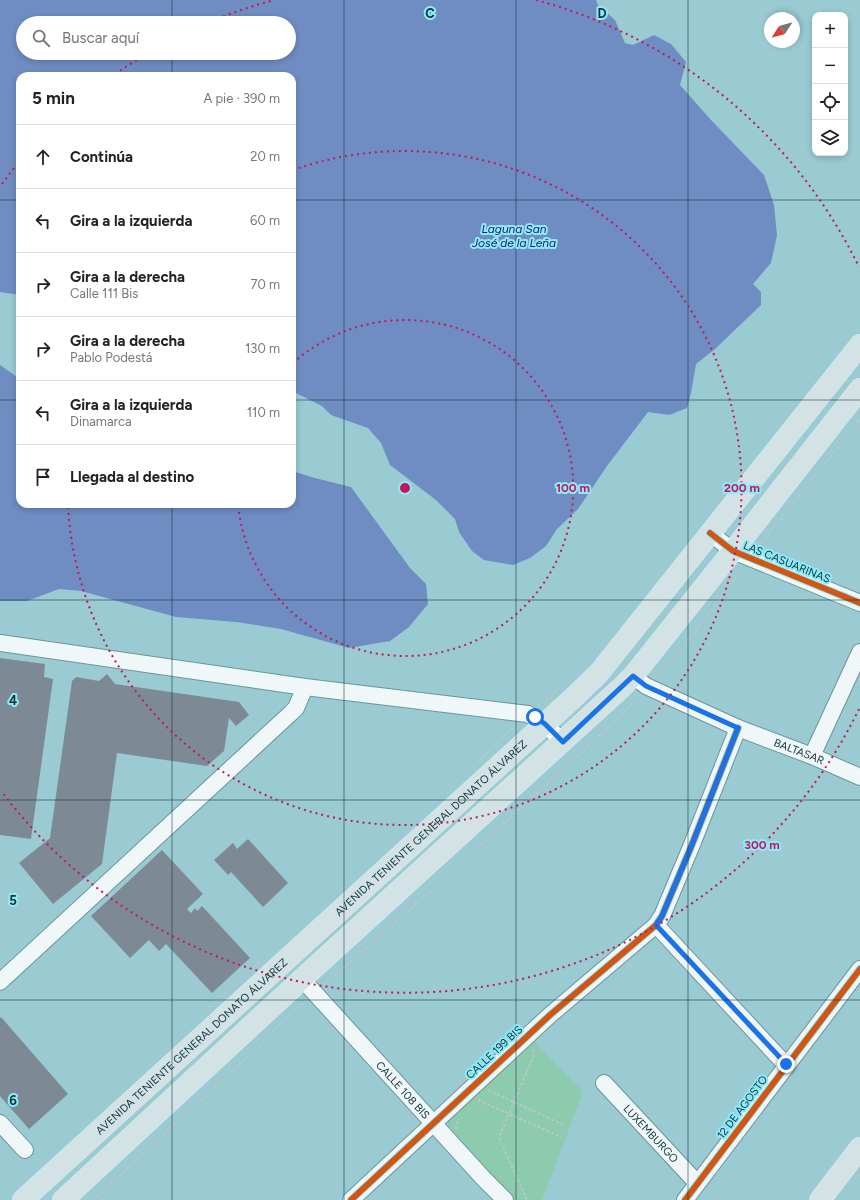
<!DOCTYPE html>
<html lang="es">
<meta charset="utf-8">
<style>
body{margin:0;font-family:Figtree,sans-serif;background:#f6f6f6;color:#222}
.controls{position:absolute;right:12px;top:12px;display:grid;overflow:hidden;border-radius:8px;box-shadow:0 2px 6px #0003}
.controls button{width:36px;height:36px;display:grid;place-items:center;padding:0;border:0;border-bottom:1px solid #e0e0e0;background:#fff;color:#222;font:20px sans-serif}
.compass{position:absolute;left:764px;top:12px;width:36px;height:36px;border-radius:50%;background:#fff;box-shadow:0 2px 6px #0003;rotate:234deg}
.stop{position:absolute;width:12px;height:12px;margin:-9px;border:3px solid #1a73e8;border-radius:50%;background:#fff}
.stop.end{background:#1a73e8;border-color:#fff;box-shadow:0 1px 4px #0008}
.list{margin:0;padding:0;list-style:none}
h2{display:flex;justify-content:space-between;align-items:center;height:52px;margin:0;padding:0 16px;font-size:17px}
h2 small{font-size:13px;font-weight:400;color:#767676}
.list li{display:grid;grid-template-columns:26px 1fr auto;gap:12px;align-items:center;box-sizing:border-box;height:64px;padding:0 16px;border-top:1px solid #e0e0e0}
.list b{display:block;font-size:15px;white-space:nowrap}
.list p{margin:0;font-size:13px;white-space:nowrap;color:#767676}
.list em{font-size:13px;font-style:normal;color:#767676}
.icon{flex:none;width:22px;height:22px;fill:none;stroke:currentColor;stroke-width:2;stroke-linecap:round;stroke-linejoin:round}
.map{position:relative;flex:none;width:860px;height:1200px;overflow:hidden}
.search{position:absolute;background:#fff;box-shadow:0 2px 6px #0003;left:16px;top:16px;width:280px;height:44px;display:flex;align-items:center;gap:10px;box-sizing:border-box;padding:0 14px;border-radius:22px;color:#767676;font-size:15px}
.panel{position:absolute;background:#fff;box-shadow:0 2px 6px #0003;left:16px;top:72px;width:280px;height:436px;border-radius:12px}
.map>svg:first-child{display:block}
</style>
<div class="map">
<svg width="860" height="1200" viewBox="0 0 860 1200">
<rect width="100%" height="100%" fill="#9acad2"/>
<!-- green -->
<path fill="#8ccbad" d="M532,1039l51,53 -41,108h-29l-64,-69 -2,-13z"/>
<!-- water -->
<path fill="#6f8dc2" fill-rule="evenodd" d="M0,0h596l2,5 17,15 10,23 8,2 21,-10 17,9 15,18 -6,23 31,35 53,55 10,30 3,30 -6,28 -18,21 8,8v13l-46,44 -19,15 -5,29 -4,15 -18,7 -21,-3 -41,54 -29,43 -21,20 -11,17 -16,12 -17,7 -29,-5 -12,-9 -13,-19 -4,-13 -19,-19 -46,-35 -9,-22 -13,-15 -37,-13 -9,-9 -30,-15v-315h-272v219l-20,-3zM23,23h266v30h-266z
M0,365l20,14v125h272v-33l23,7 36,9 59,81 16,16 2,20 -19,23 -19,14 -41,7 -68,-19 -45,-7 -60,-5 -95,-26 -22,-2 -32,12h-27z"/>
<!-- building -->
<path fill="#7d8a96" d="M0,658l45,6 -1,13 9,2 -22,160 -31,-4z
M107,674l8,10 124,18 10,13 -13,11 -7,-8 -5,33 -17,15 -90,-13 -15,111 -49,40 -34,-41 31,-25 22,-157 4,-4 23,4z
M248,839l40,44 -25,24 -32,-35 -3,3 -14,-15 19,-17 4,6z
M162,850l41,44 -16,15 4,4 4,-5 2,3 5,-5 48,52 -38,35 -46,-49 -7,7 -10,-11 -19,18 -39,-42z
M1,1017l67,77 -39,35 -29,-33v-78z"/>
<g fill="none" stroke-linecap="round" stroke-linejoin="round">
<!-- minor casing -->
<g stroke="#6c959b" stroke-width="18">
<g id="minor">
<path d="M710,533l23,18 127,52"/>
<path d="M0,643l305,44 223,27 17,10 18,18"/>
<path id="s1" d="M633,676l13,10 92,42 74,28 48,21"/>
<path d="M812,756l48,-104"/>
<path d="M656,925l130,140"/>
<path id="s2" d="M302,979l182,200 21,21"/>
<path d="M0,982l291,-269 5,-5 9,-21"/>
<path id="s3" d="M604,1083l93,100"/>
<path d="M0,1123l25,27"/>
<path d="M351,1200l199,-185 106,-90 6,-9 29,-69 47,-119"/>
<path d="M685,1200l175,-231"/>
</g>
</g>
<!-- major casing -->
<g stroke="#d2e7eb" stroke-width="22">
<g id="major">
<path id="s4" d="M23,1200l549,-501 27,-26 261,-328"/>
<path d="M63,1200l239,-221 319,-291 12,-12 114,-143 113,-144"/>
<path d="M820,1200l40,-52"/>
</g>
</g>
<!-- path -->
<path stroke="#b8c7ca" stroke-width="2" stroke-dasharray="3 2" stroke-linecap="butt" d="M758,547l102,-127
M657,676l27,-30 58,-77
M538,705l5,-3 15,-13
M468,771l48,-46
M324,985l90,-79 212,-195 12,-14
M205,1011l58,-53
M488,1090l78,36
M478,1100l83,37
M456,1129l2,-10
M93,1200l172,-159 16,-18 24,-22
M527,1200l-27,-60v-5l34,-80 -1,-6"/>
<!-- minor -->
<use href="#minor" stroke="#f0f7f8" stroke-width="16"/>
<!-- major -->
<use href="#major" stroke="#d3e2e5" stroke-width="20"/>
<!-- cycleway casing -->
<g stroke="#8fe9f8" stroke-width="8">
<path id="cycleway" d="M710,533l23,18 127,52
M351,1200l199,-185 106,-90 6,-9 29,-69 47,-119
M685,1200l175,-231"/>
</g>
<!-- cycleway -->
<use href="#cycleway" stroke="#d25511" stroke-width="6"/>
</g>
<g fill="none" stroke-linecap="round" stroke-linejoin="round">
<!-- route -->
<path stroke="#1a73e8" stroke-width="5" d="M535,717l10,7 18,18 70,-66 13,10 92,42 -47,119 -29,69 -6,9 130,139"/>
</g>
<!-- grid -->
<path fill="none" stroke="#0e353b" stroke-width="1" stroke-opacity="0.55" d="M172,0v23M344,0v1200M516,0v1200M688,0v1200M172,53v23M0,200h20M292,200h568M0,400h20M292,400h568M172,504v696M0,600h860M0,800h860M0,1000h860"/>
<!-- distance rings -->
<g fill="none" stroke="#c2185b" stroke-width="2" stroke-dasharray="2 4">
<path d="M293 363A168 168 0 1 1 238 504"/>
<path d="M293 170A337 337 0 1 1 68 506"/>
<path d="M859 709A505 505 0 0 1 2 792M2 184A505 505 0 0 1 18 163M115 74A505 505 0 0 1 145 55M212 21A505 505 0 0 1 274 0M536 0A505 505 0 0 1 859 267"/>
</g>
<g text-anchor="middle" stroke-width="4" stroke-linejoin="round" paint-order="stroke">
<!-- street labels -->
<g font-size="11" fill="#0e353b" stroke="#8fe9f8">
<text transform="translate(787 562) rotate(22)" y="4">LAS CASUARINAS</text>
<text dy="4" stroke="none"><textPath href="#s1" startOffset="183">BALTASAR</textPath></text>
<text dy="4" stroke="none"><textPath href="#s4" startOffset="552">AVENIDA TENIENTE GENERAL DONATO ÁLVAREZ</textPath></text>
<text dy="4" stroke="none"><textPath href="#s4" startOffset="228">AVENIDA TENIENTE GENERAL DONATO ÁLVAREZ</textPath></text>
<text transform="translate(494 1052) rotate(-43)" y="4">CALLE 199 BIS</text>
<text dy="4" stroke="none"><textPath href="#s2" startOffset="150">CALLE 108 BIS</textPath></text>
<text transform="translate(742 1107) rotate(-53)" y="4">12 DE AGOSTO</text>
<text dy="4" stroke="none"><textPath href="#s3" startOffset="69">LUXEMBURGO</textPath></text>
</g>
<!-- water labels -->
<g font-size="12" font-style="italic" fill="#142076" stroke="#8fe9f8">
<text x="514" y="233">Laguna San<tspan x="514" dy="14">José de la Leña</tspan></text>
</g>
</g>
<g font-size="13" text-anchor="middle" font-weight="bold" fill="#0e353b" stroke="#8fe9f8" stroke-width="4" stroke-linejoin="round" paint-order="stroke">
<text x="430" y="18">C</text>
<text x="602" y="18">D</text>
<text x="13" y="705">4</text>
<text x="13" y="905">5</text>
<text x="13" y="1105">6</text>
</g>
<circle cx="405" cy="488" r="6" fill="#c2185b" stroke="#8fe9f8" stroke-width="2"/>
<g font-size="12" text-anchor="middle" font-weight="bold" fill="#c2185b" stroke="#8fe9f8" stroke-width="4" stroke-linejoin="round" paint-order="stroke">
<text x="573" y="492">100 m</text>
<text x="742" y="492">200 m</text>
<text x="762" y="849">300 m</text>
</g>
</svg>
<div class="controls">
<button>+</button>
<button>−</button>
<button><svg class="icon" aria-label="locate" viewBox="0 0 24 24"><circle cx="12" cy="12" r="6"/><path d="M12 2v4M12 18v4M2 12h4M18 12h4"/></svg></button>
<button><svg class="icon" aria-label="layers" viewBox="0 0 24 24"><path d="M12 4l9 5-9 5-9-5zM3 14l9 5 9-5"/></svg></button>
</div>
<svg class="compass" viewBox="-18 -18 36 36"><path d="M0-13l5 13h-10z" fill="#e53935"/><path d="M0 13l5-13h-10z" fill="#767676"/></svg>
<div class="stop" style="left:535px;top:717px"></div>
<div class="stop end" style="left:786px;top:1064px"></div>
<div class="search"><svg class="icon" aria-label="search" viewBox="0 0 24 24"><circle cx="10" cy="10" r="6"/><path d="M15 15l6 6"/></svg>Buscar aquí</div>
<section class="panel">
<h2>5 min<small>A pie · 390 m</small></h2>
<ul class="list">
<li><svg class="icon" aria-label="ahead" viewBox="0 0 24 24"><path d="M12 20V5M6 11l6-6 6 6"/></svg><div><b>Continúa</b></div><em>20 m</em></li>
<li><svg class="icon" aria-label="left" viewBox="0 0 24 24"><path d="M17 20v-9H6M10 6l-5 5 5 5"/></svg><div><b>Gira a la izquierda</b></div><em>60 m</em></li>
<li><svg class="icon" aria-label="right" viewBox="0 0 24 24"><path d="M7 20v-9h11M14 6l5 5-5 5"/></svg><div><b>Gira a la derecha</b><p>Calle 111 Bis</p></div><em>70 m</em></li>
<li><svg class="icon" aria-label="right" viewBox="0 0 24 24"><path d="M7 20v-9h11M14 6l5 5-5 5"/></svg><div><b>Gira a la derecha</b><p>Pablo Podestá</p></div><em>130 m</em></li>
<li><svg class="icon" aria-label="left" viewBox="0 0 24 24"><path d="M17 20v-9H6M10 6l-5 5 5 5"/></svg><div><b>Gira a la izquierda</b><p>Dinamarca</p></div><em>110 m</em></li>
<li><svg class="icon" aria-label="arrive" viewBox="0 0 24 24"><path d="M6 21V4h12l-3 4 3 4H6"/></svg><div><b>Llegada al destino</b></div></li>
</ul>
</section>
</div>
